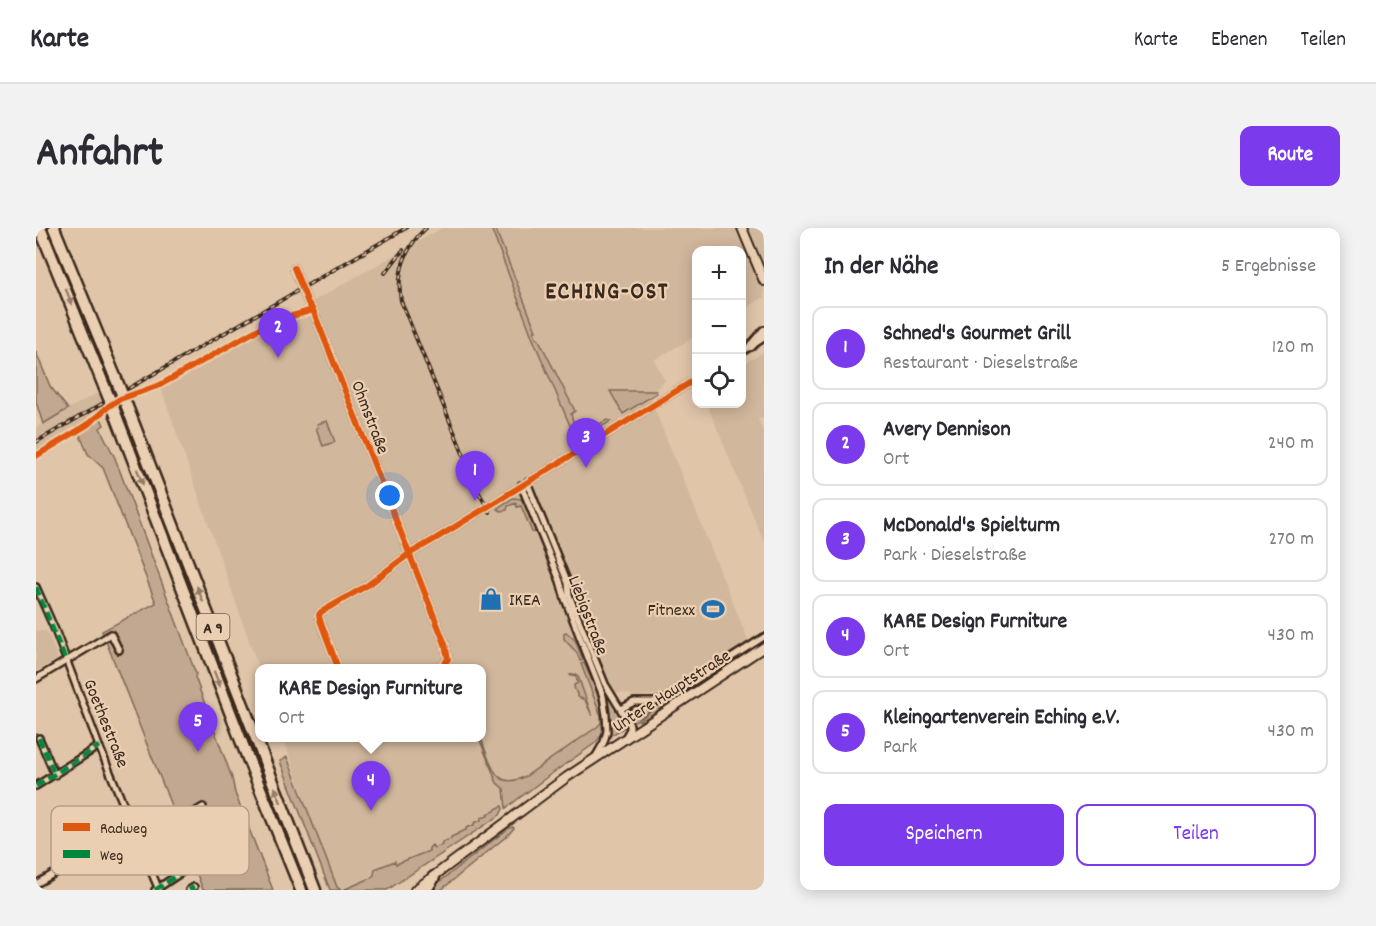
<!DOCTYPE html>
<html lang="de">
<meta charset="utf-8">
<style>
body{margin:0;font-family:Dekko,sans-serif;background:#f2f2f3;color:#2b2b33}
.controls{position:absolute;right:18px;top:18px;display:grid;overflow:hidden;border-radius:12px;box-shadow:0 3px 15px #0003}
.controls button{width:54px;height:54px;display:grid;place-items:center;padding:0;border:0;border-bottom:2px solid #e1e1e2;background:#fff;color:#2b2b33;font:30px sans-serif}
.you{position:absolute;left:354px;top:268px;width:21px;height:21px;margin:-15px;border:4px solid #fff;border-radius:50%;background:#1a73e8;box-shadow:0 0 0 9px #1a73e833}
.badge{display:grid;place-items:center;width:39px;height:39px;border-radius:50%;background:#7c3aed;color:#fff;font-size:20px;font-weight:700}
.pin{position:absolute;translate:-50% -50px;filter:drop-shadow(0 2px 3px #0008)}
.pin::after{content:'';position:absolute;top:32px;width:21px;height:18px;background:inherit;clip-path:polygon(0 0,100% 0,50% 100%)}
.popup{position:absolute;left:219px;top:436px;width:231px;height:78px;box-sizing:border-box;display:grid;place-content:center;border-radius:12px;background:#fff;filter:drop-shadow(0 2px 4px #0005);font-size:20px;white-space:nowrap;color:#7c7c81}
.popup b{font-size:22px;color:#2b2b33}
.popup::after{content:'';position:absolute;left:50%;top:100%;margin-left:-12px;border:12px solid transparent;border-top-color:#fff}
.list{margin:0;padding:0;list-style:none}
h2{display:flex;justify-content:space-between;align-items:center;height:78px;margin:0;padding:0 24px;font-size:26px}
h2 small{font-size:20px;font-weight:400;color:#7c7c81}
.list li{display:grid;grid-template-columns:39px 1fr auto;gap:18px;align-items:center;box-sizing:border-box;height:84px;margin:0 12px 12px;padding:0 12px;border:2px solid #e1e1e2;border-radius:12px}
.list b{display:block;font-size:22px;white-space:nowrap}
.list p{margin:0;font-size:20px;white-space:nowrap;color:#7c7c81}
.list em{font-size:20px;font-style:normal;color:#7c7c81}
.actions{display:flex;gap:12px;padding:18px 24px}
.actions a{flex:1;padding:14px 0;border:2px solid #7c3aed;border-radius:12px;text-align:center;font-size:21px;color:#7c3aed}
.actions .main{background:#7c3aed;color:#fff}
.icon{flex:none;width:33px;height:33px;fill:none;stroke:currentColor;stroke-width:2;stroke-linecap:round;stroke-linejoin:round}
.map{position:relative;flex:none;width:728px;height:662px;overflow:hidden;border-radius:12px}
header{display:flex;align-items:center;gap:36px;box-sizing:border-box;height:84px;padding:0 30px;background:#fff;border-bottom:2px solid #e1e1e2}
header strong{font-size:28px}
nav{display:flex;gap:33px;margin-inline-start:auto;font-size:21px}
.intro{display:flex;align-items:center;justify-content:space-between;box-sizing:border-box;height:144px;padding:0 36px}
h1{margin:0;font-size:42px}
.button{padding:15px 27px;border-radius:12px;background:#7c3aed;color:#fff;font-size:21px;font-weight:700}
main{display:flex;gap:36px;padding:0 36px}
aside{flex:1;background:#fff;border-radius:12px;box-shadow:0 3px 15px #0003}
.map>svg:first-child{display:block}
</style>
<header>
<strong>Karte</strong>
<nav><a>Karte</a><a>Ebenen</a><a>Teilen</a></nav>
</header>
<div class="intro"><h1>Anfahrt</h1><a class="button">Route</a></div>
<main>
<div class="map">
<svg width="728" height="662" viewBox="0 0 728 662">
<rect width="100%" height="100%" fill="#e0c5a9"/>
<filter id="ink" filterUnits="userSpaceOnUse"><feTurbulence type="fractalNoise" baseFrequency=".0167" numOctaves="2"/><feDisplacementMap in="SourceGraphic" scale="12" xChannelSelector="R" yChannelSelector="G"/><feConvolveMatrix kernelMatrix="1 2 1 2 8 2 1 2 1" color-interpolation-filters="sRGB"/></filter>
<g filter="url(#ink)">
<!-- built -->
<path fill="#d1b79c" d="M406,0h322v69l-22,14v-61h-46v86l-42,24 11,21 -17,15 9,19 91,225 -2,3 -51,33 -32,19 -29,1 -13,-4 -23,11 3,18 -2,11 -78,59 -24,22 -47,30 -109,47 -4,-3 -17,-43 -37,-106h199v-70h-222v4l-99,-284z
M728,124v65l-6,2 6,16v107l-57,-138h35v-39z
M75,158l7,17 -39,30 -43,24v-29l32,-19z
M0,403h11l11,28 -22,12z"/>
<!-- green -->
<path fill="#c2a890" stroke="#7e6957" stroke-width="1.5" d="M455,0h4l41,103h-2l2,7h2l37,73 -4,3 6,21 30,-15 4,1 -34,21 -44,-103z
M0,124l14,34 18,23 -25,15 -7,-22z
M574,163h46l1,2 -34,21z
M64,188l4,9 -4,3 15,30 81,216 -1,3 37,101 3,15 38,97h-70l-36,-95 -65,-164 54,-28 -53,-135 -15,-14 -9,-21z
M291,193l8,21 -12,4 -7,-18 2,-1 -1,-3z
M477,270l8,1 5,8 -3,-9 3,2 13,33 -7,-1 -11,-26 -4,1 -1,-4 -8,3 -1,4 -6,1 -4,-2 1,-1z
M530,404l9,8 8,20 -3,1 -3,-8 -13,-14v-6z
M728,412v3l-121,77 -5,1 23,-18 15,-7z
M548,435c10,23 23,46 18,72l-8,9 -47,33 -41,31 -2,-19 -7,-6 -18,-45h2c9,23 13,55 45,38l71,-49 4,-4v-7l-20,-52z
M540,446l2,2 14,40 -7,-16 -7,-3 -4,-10v-2l4,-2 -3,-8 -4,1 -1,-1z
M569,465l17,24 3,10 -15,9v-17z
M622,476l-23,17c-6,-4 -7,-10 -2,-15z
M251,529l50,130 4,3h-11l-50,-129z
M466,578l1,3 -3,6 -113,75h-44l28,-12 3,-3 1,-6 20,-8 1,3 33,-13v-3l3,-3 2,3 8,-3v-3l9,-3v-2l7,-3v-1l8,-3v-2l8,-3v-2l7,-3v-2l7,-2 -1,-2 8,-3 1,-2z
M477,599l1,1 -6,7 -67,55h-12l80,-62z"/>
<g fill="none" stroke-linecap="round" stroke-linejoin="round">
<!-- minor casing -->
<g stroke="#3b2a1e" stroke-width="10">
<path id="minor" d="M258,40l14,35 5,7 132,334 3,15 -5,7 -5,2
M706,124l22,-14
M491,254l41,101 1,12 5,13 31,76 25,41v4l-4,7
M485,257l39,96 5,18 38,97 3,19 1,16 -3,11 -8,14
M0,359l19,43 44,116 60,144
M302,440l-18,-48 -1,-5 2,-3 47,-27 41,-31 26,-15 261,-160
M0,451l75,-45 8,16
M585,481l13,-7h21l13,-4 96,-61
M3,510l16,37
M0,558l63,-40
M104,618l63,-39
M115,642l30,-21
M0,656l57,-33 39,-26
M119,662l30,-20
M153,662l5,-3"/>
</g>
<!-- secondary casing -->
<g stroke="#3b2a1e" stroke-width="12">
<path id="secondary" d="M706,0l22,53
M715,118l13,-15
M379,662l152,-113 197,-130"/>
</g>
<!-- motorway casing -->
<g stroke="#3b2a1e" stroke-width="15">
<path id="motorway" d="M4,0l64,158
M18,0l62,151
M90,176l189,486
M78,182l133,346 54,134
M390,662l8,-13"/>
</g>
<!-- minor -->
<use href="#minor" stroke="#ebcfb2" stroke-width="5"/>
<!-- secondary -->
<use href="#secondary" stroke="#ebcfb2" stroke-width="8"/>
<!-- motorway -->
<use href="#motorway" stroke="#ebcfb2" stroke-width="10"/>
<!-- rail casing -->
<g stroke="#3b2a1e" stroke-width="4">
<path id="rail" d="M390,0c-21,19 -30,45 -25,73l78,192 11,19
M349,45l18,-23
M0,214l370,-214"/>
</g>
<!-- rail -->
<use href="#rail" stroke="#ebcfb2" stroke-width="1.5" stroke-dasharray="4.5" stroke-linecap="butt"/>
<!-- motorway-bridge casing -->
<g stroke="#3b2a1e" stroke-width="15" stroke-linecap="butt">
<path id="motorway-bridge" d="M80,151l10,25
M68,158l10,24"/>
</g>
<!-- motorway-bridge -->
<use href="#motorway-bridge" stroke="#ebcfb2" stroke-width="10"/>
<!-- quiet -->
<path stroke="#00873e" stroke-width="4.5" stroke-dasharray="9 4.5" stroke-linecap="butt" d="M0,359l30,74
M3,510l16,37
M0,558l63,-40
M115,642l30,-21
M119,662l30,-20
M153,662l5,-3"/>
<!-- cycleway casing -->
<g stroke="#ebcfb2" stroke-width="10">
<path id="cycleway" d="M258,40l14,35 5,7 132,334 3,15 -5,7 -5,2
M0,228l51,-31 22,-19 11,-7 40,-14 111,-63 42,-12
M302,440l-18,-48 -1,-5 2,-3 47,-27 41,-31 26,-15 261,-160"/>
</g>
<!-- cycleway -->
<use href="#cycleway" stroke="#df570d" stroke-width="6"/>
</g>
<!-- one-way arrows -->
<defs><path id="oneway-solid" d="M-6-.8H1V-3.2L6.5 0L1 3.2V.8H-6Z" transform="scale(1.5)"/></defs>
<g fill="#937c68">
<use href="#oneway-solid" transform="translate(33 69) rotate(68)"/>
<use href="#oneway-solid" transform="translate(104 249) rotate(69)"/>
<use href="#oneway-solid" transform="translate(164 366) rotate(-111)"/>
<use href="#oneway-solid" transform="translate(181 451) rotate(69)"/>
<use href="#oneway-solid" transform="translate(242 567) rotate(-111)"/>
</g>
</g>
<!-- icons -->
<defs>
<g id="shop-bare" transform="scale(1.8)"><path d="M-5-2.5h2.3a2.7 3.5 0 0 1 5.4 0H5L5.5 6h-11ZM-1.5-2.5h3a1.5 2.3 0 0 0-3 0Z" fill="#1f6fb2" stroke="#ebcfb2" stroke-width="2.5" paint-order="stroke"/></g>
<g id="stadium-bare" transform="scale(1.8)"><path d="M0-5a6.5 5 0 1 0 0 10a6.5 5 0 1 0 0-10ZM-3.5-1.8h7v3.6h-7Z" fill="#1f6fb2" stroke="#ebcfb2" stroke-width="2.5" paint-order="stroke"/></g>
</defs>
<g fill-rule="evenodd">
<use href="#shop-bare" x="455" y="371"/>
<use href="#stadium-bare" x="677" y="381"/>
</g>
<g text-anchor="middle" stroke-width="4.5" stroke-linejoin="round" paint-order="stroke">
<!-- shield labels -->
<rect fill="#ebcfb2" stroke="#705c4a" stroke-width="1.5" x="160.5" y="386" width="33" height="26" rx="4.5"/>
<g font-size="16" font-weight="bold" fill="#3b2a1e">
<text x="177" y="405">A 9</text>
</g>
<!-- street labels -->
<g font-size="18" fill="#3b2a1e" stroke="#ebcfb2">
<text transform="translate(335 189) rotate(69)" y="6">Ohmstraße</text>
<text transform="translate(553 387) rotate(69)" y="6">Liebigstraße</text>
<text transform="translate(635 462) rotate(-33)" y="6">Untere Hauptstraße</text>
<text transform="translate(71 495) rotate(68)" y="6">Goethestraße</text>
</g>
<!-- poi labels -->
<g font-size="18" fill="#3b2a1e" stroke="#ebcfb2" text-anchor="start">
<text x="473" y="377">IKEA</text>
<text x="659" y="387" text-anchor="end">Fitnexx</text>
</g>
<!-- district labels -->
<g font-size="24" font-weight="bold" letter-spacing="1.5" fill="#3b2a1e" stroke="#ebcfb2">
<text x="571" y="70">ECHING-OST</text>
</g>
</g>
<!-- legend -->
<rect x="15" y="578" width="198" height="69" rx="9" fill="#ebcfb2" stroke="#b69e86" stroke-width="1.5"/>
<rect x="27" y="595" width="27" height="8" fill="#df570d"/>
<rect x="27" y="622" width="27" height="8" fill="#00873e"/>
<g font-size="16" fill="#3b2a1e">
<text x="64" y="605">Radweg</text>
<text x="64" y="632">Weg</text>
</g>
</svg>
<div class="controls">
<button>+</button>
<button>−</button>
<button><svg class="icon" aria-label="locate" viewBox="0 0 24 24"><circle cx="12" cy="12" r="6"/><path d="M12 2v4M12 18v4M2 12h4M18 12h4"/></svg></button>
</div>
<div class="you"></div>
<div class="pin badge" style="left:439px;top:273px">1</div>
<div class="pin badge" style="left:242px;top:130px">2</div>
<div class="pin badge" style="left:550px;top:240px">3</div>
<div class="pin badge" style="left:335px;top:583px">4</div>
<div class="popup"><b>KARE Design Furniture</b>Ort</div>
<div class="pin badge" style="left:162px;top:524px">5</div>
</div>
<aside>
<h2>In der Nähe<small>5 Ergebnisse</small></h2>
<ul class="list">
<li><span class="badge">1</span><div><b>Schned's Gourmet Grill</b><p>Restaurant · Dieselstraße</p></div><em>120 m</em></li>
<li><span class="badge">2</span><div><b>Avery Dennison</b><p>Ort</p></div><em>240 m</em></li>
<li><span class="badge">3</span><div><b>McDonald's Spielturm</b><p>Park · Dieselstraße</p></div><em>270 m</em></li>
<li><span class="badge">4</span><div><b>KARE Design Furniture</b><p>Ort</p></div><em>430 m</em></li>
<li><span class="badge">5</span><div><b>Kleingartenverein Eching e.V.</b><p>Park</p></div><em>430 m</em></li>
</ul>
<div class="actions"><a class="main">Speichern</a><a>Teilen</a></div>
</aside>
</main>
